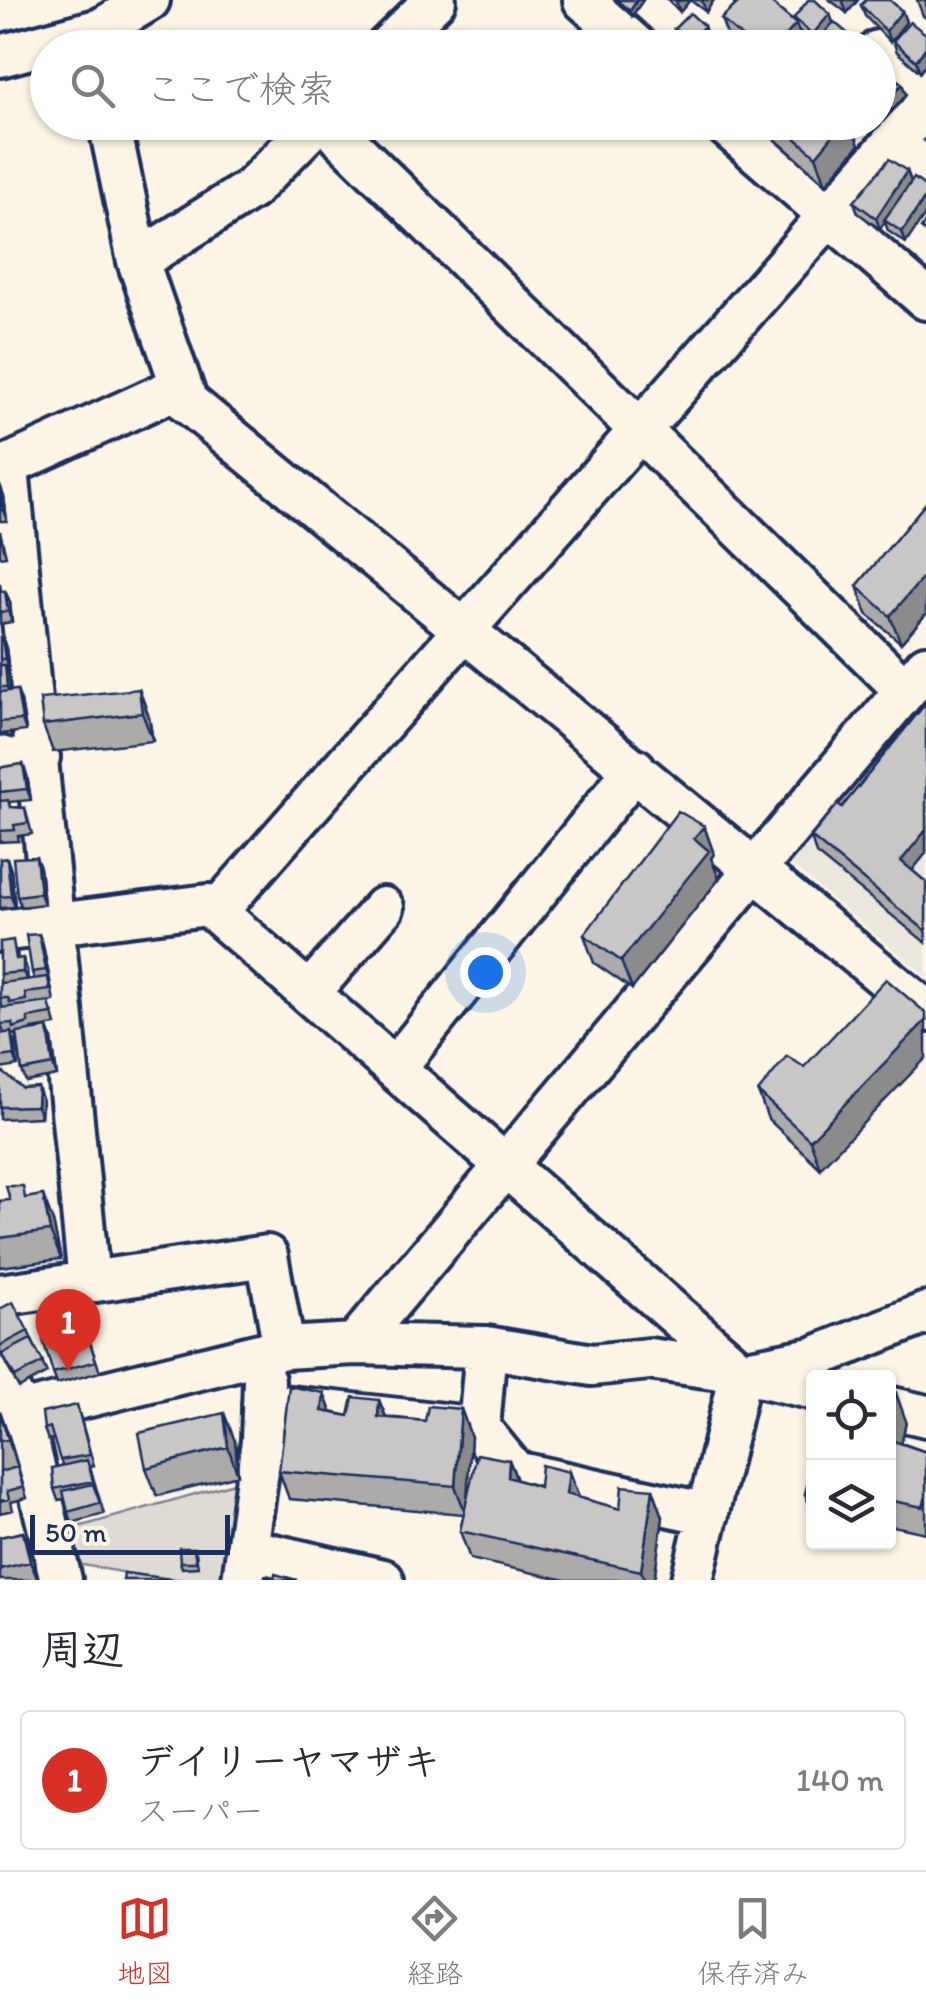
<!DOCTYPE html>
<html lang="ja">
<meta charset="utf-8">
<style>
body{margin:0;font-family:Itim,"Klee One",sans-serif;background:#f7f7f7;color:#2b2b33}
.controls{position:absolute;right:30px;bottom:30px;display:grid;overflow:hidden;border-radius:10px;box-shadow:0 2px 8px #0004}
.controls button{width:90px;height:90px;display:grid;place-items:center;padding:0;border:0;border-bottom:2px solid #e1e1e2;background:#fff;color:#2b2b33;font:50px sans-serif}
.scale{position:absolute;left:30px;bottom:25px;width:200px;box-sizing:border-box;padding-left:10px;border:5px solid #1b2f5e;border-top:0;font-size:28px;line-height:35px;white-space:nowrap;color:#1b2f5e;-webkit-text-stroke:8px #fcf5e5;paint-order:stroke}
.you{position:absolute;left:485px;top:972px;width:35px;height:35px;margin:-25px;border:8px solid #fff;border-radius:50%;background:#1a73e8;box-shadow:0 0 0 15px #1a73e833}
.badge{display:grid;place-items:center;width:65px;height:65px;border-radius:50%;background:#d93025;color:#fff;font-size:32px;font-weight:700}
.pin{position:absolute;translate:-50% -82px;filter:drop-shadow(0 2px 5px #0008)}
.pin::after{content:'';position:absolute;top:52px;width:35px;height:30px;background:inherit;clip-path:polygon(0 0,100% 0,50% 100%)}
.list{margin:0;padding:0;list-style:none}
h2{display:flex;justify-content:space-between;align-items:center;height:130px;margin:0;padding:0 40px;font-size:42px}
h2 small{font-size:32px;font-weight:400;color:#7c7c81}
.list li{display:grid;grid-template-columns:65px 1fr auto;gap:30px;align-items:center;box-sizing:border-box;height:140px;margin:0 20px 20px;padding:0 20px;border:2px solid #e1e1e2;border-radius:10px}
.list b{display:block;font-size:38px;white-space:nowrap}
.list p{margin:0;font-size:32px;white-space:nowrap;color:#7c7c81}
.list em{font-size:32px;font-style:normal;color:#7c7c81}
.icon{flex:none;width:55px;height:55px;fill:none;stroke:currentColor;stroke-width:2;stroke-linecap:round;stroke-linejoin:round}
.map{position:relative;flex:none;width:926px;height:1580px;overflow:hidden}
.search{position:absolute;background:#fff;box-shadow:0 2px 8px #0004;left:30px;right:30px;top:30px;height:110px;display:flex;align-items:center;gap:25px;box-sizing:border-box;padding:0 35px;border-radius:55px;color:#7c7c81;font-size:38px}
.sheet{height:290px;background:#fff}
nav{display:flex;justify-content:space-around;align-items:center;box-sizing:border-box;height:140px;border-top:2px solid #e1e1e2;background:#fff;font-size:28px;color:#7c7c81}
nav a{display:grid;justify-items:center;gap:5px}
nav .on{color:#d93025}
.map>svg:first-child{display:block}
</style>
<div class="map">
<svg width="926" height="1580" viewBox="0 0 926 1580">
<rect width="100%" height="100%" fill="#fcf5e5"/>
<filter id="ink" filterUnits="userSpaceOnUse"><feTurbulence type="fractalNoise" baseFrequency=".01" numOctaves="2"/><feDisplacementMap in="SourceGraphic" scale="20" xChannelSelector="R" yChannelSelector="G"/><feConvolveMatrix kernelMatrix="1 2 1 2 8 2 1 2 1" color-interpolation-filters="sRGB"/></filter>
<g filter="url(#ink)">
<!-- built -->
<path fill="#ece7dc" d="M926,695v281l-140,-115z"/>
<!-- green -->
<path fill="#dfdbd4" stroke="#7d8599" stroke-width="2.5" d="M241,1481l-13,98 -63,1 -88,-16 -13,-33z"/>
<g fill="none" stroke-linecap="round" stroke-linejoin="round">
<!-- minor casing -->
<g stroke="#1b2f5e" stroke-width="48">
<path id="minor" d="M584,0l54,48
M386,48l49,-48
M878,51l48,41
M0,56l101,-27 48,-29
M109,122l29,139 49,141 739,609
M326,122l579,568
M722,122l204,177
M893,142l33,28
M138,261l113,-72 66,-67
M0,469l181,-83
M8,469l81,812
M0,757l10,3 29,-3
M216,912l525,460 73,17
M0,931l208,-26 8,7 710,-807
M310,992l73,-84
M395,1068l240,-299
M0,1295l267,-39 17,92
M355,1344l571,-678
M0,1374l21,39 40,167
M263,1404l216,24 36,44 193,42
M888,1407l38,9
M0,1418l284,-70 71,-4 131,3 106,18 57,-6 92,13 72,-14 113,-45
M479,1428l7,-81
M247,1549l136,31
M243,1580l19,-139 2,-61
M692,1580l49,-208"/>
</g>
<!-- minor -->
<use href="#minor" stroke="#fcf5e5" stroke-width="40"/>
</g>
<!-- wall -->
<path fill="#acabaa" stroke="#1b2f5e" stroke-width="2.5" d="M614,0h29l-11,16z
M668,0h46l-8,12 -16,-12 -10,12z
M732,0h36l27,23 -1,-5 39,5 26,20 2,5h-41l-2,-5 -2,3 -18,-16 7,18h-73l-11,-29 14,-13z
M830,0h28l-11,13z
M917,0h9v18l-3,-2z
M861,5l41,6 4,11 -16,20 -25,-26z
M674,29l32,3 -14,15 -16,-13z
M926,34v29l-6,9 -23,-20 -4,-11z
M878,63l24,21 4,11 -14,16 -14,-10z
M758,122h93l8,23 -33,39 -67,-59z
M907,171l4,10 -5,62 -18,-12 -3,-9 -5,7 -22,-16 -4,-11z
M0,485l4,11 3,25h-7z
M926,503v111l-25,29 -34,-29 -10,-28z
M0,531l6,25 -6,1z
M0,583l1,8h4l5,11 2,20 -12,2z
M0,637h2l4,11 5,43 10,10 5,30 -25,3 -1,-3z
M139,689l10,28 4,24 -100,11 -10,-27z
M926,703v150l-14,17 14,12v61l-110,-89 -5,-17 31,-30z
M23,764l4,11 4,25 -22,2 1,5 15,1 7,26 -14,2 1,5 -19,1v-73z
M704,826l10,28 -3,4 8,21 -87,110 -38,-26 -10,-28z
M0,859l11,11 4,37 -15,1z
M40,868l4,36 -23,3 -4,-11z
M0,942l17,9 1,8 9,10v11l7,-1 -2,-7 11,-27 11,56 -25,3 24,9 3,12 -24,4v2l20,8 5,37 -31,6 -4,-11 -6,-37 -4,1 3,8 3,23 -18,3v-35l4,-1 -3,-9 2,-16 -3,-8z
M804,1067l16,101 -52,-49 -10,-27z
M0,1073l22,15 20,11 -1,18 -41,2z
M27,1198l26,24 8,37 -61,8v-66z
M0,1309l28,22 19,42 -28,15 -19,-35z
M86,1331l14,41 -43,12 -4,-11z
M888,1391l18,30 -5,22 25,9v81l-38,-8z
M324,1393l7,19 18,4 30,-16 7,17 39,4 36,-12 10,28 -5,66 43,-43 8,20 103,29 33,-20 10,28 -9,63h-88l-96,-21 -10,-28 4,-17 -175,-15 -10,-28z
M77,1405l17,61 -4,1 14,47 -32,9 -7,-24 -7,1 -4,-11 8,-24 -8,-26 -6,1 -4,-11z
M0,1411l9,26 18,61 -16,4 2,8 -13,3z
M235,1441l3,34 -81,21 -11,-28z
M814,1461v55l-9,-22z
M23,1532l10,28 5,20h-38v-43z
M196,1553l2,14 -16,1 -2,-6z"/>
<!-- shaded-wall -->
<path fill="#8c8b8b" stroke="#1b2f5e" stroke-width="2.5" d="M637,0h6l-11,16 -2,-5z
M690,0l-10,12 -4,-11z
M702,0h12l-8,12 -4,-11z
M845,0h13l-11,13 -4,-11z
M902,11l4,11 -16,20 -4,-11z
M830,14l4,11 -18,21 -4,-11z
M796,24l9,24h-30z
M704,26l2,6 -14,15 -2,-5z
M926,47v16l-6,9 -4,-11z
M902,84l4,11 -14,16 -4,-11z
M844,122h7l8,23 -33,39 -10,-28z
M907,171l4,11 -31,47 -4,-11z
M926,196v17l-20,30 -4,-11z
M0,485l4,11 3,25 -4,-11z
M926,574v40l-25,29 -11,-27z
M5,591l5,11 2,20 -4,-11z
M2,637l4,11 3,22 -4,-11z
M5,665l4,11 2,22 -4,-11z
M139,689l10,28 4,24 -11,-28z
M17,690l4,11 5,30 -4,-11z
M23,764l4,11 4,25 -4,-11z
M704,826l10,28 -3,4 8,21 -87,110 -11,-28 73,-123z
M926,830v23l-19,24 -6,-16z
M36,857l4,11 4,36 -4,-11z
M7,858l4,12 4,37 -4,-11z
M39,934l4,11 7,36 -4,-11z
M23,958l4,11 1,14 -5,-11z
M926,1020v38l-106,110 -10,-28z
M48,1028l4,11 5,37 -4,-11z
M11,1032l4,11 3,23 -4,-11z
M38,1087l4,12 -1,18 -4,-11z
M43,1195l10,27 8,37 -11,-28z
M324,1393l10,28 -12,-10z
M896,1393l10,28 -9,45 -9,-22v-16z
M379,1400l11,28 -12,-11z
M461,1409l10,28 -5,77 -11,-28z
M0,1411l9,26 9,30 -10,-28z
M224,1413l11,28 3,34 -10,-28z
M509,1460l11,28 -12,-11z
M569,1472l11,28 -14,-6z
M653,1489l10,28 -9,63h-9l-4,-9z
M23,1532l10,28 5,20 -8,-18z"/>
<!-- building -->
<path fill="#c8c7c6" stroke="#1b2f5e" stroke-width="2.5" d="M617,0h20l-7,11z
M736,0h32l28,24 -21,24h-21l-33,-29 18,-17z
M808,0h7l15,14 -18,21 -18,-17z
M866,0h24l12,11 -16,20 -25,-26z
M690,13l14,13 -14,16 -16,-13z
M834,22l25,21 -4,5h-32l-6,-7z
M910,22l16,12v13l-10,14 -23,-20z
M878,63l24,21 -14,16 -10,-7z
M777,122h67l-28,34z
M889,159l18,12 -31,47 -22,-16z
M914,178l12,9v9l-24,36 -18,-12z
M926,221v12l-5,-5z
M0,485l3,25h-3z
M926,503v71l-36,42 -33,-30z
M5,591l3,20 -8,1v-20z
M0,637h2l3,22h-5z
M0,665h5l2,22h-7z
M139,689l3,24 -99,12 -3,-26z
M17,690l5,30 -22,2v-30z
M926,703v127l-25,31 25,21v49l-115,-94 27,-33 4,3z
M23,764l4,25 -27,3v-23l3,-2z
M8,800l2,7 15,1 3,15 -14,2 1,5 -15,1v-30z
M678,811l26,15 -10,12 15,13 -88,110 -37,-26z
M36,857l4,36 -23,3 -4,-38z
M7,858l4,38 -11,1v-38z
M39,934l7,36 -14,2 -6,-37z
M13,940l3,19 7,-1v14l-23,2v-32z
M48,977l2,13 -25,3 1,7 -16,3 -2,-5h-8v-15z
M886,979l40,34v7l-116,120 -52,-48 29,-36 17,11z
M49,1002l3,12 -24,4v5l-15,5 -1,-5 -11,1 -1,-16z
M48,1028l5,37 -31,6 -5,-38z
M11,1032l3,23 -14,2v-23z
M0,1073h4l18,15 16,-1 -1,19 -37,1z
M6,1186h17l2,12 18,-3 7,36 -50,7v-37l10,-1z
M13,1302l15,29 -28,15v-37z
M86,1331l10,30 -43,12 -10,-33z
M31,1339l12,23 -28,15 -13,-23z
M289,1386l35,7 -2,18 27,5 4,-19 26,3 -1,17 47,4 3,-15 33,3 -6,77 -176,-15z
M888,1391l8,2 -8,35z
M77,1405l13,50 -30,5 -10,-33 -6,2 -2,-16z
M0,1412l8,27 -8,2z
M224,1413l4,34 -82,21 -7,-35z
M888,1439l38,13v44l-3,11 -35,-7z
M477,1454l32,6 -1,17 31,10 2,-22 28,7 -3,22 54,15 2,-23 31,3 -12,82 -181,-40z
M87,1460l6,21 -39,8 -2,-21z
M814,1461v35l-9,-2z
M17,1467l6,20 -16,4 2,8 -9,2v-29z
M93,1484l7,19 -32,9 -5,-21z
M23,1532l7,30 -30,7v-32z
M179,1548h15l2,14h-16z
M124,1573l56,7h-57z
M275,1574l22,6h-23z"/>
</g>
</svg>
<div class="controls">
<button><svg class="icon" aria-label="locate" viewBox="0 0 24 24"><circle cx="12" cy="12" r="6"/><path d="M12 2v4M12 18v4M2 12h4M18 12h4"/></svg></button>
<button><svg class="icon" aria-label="layers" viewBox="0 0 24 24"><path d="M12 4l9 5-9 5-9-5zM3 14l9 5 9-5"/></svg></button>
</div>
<div class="scale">50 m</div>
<div class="you"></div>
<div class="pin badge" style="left:68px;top:1371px">1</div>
<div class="search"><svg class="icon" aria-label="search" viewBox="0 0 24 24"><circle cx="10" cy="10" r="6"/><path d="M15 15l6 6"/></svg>ここで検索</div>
</div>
<section class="sheet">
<h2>周辺<small></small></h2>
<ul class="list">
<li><span class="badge">1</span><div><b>デイリーヤマザキ</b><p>スーパー</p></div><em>140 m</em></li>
</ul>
</section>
<nav>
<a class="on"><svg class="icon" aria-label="map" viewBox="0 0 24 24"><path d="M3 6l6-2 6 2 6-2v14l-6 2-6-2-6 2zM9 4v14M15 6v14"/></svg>地図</a>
<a><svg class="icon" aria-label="directions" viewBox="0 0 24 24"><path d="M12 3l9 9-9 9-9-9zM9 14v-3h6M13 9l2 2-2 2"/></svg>経路</a>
<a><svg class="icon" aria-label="saved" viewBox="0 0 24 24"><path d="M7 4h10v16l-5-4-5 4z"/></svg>保存済み</a>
</nav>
